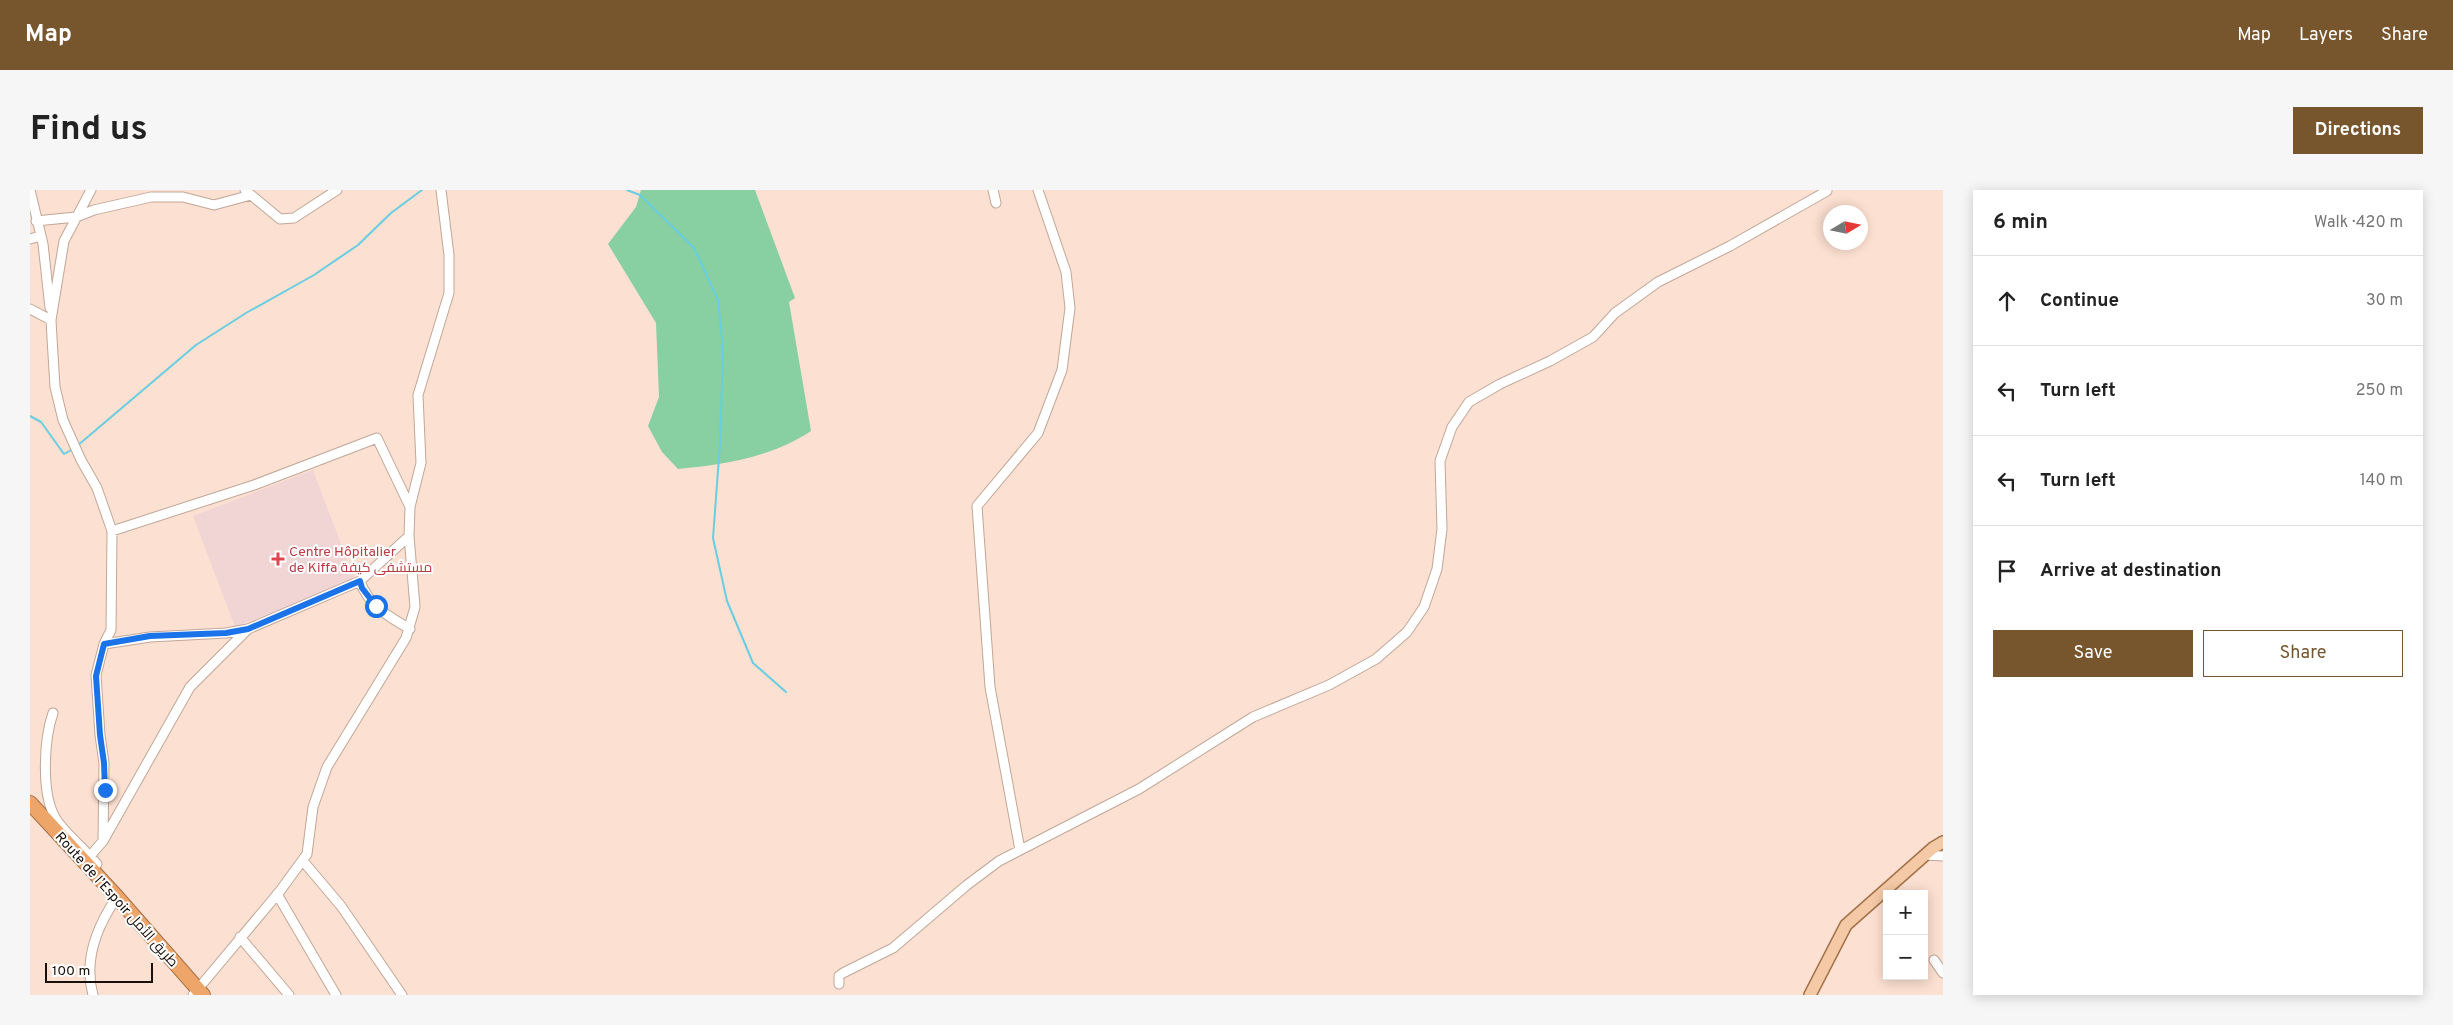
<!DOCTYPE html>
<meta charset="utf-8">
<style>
body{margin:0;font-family:Overpass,Cairo,sans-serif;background:#f6f6f6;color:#222}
.controls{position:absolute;right:15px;bottom:15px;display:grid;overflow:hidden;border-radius:0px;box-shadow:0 2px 12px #0003}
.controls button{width:45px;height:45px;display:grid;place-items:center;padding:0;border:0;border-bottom:1px solid #e0e0e0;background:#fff;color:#222;font:25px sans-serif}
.compass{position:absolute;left:1793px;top:15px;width:45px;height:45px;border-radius:50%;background:#fff;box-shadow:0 2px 12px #0003;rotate:80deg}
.scale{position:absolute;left:15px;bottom:12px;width:108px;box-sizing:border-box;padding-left:5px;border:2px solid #19100b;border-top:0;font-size:14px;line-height:18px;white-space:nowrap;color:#19100b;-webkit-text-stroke:4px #fff;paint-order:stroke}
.stop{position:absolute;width:15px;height:15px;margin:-11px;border:4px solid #1a73e8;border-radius:50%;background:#fff}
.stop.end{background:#1a73e8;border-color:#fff;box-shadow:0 1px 5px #0008}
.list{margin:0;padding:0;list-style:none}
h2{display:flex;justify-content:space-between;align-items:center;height:65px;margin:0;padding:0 20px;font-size:21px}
h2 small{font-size:16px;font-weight:400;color:#767676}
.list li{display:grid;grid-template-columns:32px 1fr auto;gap:15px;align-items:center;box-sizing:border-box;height:90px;padding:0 20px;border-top:1px solid #e0e0e0}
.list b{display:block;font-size:19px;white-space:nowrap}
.list em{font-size:16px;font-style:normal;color:#767676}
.actions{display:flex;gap:10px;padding:15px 20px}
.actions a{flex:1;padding:11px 0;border:1px solid #77562d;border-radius:0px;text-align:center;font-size:18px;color:#77562d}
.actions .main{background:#77562d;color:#fff}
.icon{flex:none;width:28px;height:28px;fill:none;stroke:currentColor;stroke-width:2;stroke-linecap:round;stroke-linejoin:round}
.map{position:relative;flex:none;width:1913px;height:805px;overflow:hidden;border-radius:0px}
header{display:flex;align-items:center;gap:30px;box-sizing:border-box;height:70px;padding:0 25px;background:#77562d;color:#fff}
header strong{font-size:24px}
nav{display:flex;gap:28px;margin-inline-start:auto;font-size:18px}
.intro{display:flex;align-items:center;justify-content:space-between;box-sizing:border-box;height:120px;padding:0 30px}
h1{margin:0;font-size:35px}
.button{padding:12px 22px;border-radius:0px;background:#77562d;color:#fff;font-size:18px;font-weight:700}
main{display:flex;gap:30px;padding:0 30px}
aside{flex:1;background:#fff;border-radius:0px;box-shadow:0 2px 12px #0003}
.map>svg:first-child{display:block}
</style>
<header>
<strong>Map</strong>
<nav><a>Map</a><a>Layers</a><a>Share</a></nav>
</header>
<div class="intro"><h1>Find us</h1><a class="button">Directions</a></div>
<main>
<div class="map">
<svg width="1913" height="805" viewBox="0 0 1913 805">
<rect width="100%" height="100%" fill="#fce0d1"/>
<!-- medical -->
<path fill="#f0d5d4" d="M283,280l42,111 -120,46 -42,-111z"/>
<!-- green -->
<path fill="#88cfa1" d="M611,0h114l40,108 -6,4 22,129c-39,26 -87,34 -133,38l-16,-17 -14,-26 11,-29 -3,-74 -48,-79 28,-37z"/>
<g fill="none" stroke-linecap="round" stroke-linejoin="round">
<!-- stream -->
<path stroke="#68cee2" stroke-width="2" d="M597,0l13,5 54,53 24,52 5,49 -3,95 -7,94 14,63 26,62 33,29
M0,226l11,6 23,32 9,-5
M47,256l119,-101 50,-32 68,-38 44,-30 33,-32 31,-23"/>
<!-- minor casing -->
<g stroke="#c0a798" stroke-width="11">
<path id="minor" d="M0,0l13,54 7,64
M61,0l-27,51 -13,79 1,18 3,49 8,33 18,40 16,28 15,43 -1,99 -7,14 -8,31 4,60 4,28 -1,78
M215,0l35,29 14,-1 43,-28
M963,0l3,13
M6,31l40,-4 18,-7 57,-13h32l31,8 37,-10
M0,49l11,-3
M0,119l21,11
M82,341l142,-46 123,-47 33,69
M330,391c8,24 29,36 50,48
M74,454l46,-7 76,-4 22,-4 112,-48 49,-45
M23,523c-9,26 -13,85 5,109 11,15 27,27 39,42
M990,660l-30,-163 -13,-181 61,-73 24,-63 8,-62 -4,-36 -28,-82
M1895,665l18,1
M273,671l38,45 61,89
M55,672l18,-21 87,-154 58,-58
M247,704l59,101
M210,747l49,58
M1904,770l9,13
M809,794v-8l4,-3 50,-25 74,-63 32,-24 140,-72 114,-72 76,-32 47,-26 31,-27 17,-25 13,-38 5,-40 -2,-68 12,-34 17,-25 31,-18 50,-23 43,-24 22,-24 43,-31 72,-36 97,-55
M63,805c-10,-36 4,-69 24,-98
M163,805l87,-104 27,-37 6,-47 14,-40 79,-129 9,-31 -6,-71 1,-29 11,-44 -3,-68 31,-102v-38l-8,-65"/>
</g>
<!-- major casing -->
<g stroke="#a37149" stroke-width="14">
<path id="major" d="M1780,805l36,-70 87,-77 10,-6"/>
</g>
<!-- highway casing -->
<g stroke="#a37149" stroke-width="16">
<path id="highway" d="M0,613l87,94 86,98"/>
</g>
<!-- minor -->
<use href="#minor" stroke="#fff" stroke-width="9"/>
<!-- major -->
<use href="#major" stroke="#f4c9a6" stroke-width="11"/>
<!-- highway -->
<use href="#highway" stroke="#eda56a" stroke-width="14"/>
</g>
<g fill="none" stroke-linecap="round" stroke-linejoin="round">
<!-- route -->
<path stroke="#1a73e8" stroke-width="6" d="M75,600l-1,-27 -4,-28 -4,-59 8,-32 46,-8 76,-3 22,-4 112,-48 2,7 14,18"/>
</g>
<!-- markers -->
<path fill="#e0444e" stroke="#fff" stroke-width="2" d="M245.5 361.5h5v5h5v5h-5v5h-5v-5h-5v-5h5z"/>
<g text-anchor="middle" stroke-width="4" stroke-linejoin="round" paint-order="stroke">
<!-- health labels -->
<g font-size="14" fill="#be3a42" stroke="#fff" text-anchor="start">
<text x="259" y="366">Centre Hôpitalier<tspan x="259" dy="16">de Kiffa مستشفى كيفة</tspan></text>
</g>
<!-- street labels -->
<g font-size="14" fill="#19100b" stroke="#fff">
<text transform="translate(87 709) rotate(48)" y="5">Route de l’Espoir طريق الأمل</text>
</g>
</g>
</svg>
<div class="controls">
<button>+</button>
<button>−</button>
</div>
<svg class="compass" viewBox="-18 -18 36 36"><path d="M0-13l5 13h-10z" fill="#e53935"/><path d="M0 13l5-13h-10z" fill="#767676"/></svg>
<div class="scale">100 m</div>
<div class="stop" style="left:346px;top:416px"></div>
<div class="stop end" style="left:75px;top:600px"></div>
</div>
<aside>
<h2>6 min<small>Walk · 420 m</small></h2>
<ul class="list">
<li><svg class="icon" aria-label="ahead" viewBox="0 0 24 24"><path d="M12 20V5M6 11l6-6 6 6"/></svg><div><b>Continue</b></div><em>30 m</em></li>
<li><svg class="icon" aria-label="left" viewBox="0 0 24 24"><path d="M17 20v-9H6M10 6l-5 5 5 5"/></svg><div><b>Turn left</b></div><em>250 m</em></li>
<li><svg class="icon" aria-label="left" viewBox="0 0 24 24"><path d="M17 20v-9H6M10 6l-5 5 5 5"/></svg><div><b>Turn left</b></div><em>140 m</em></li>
<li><svg class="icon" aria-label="arrive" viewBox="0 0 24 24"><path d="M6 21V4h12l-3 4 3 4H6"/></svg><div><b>Arrive at destination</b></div></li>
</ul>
<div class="actions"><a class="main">Save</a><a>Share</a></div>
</aside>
</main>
